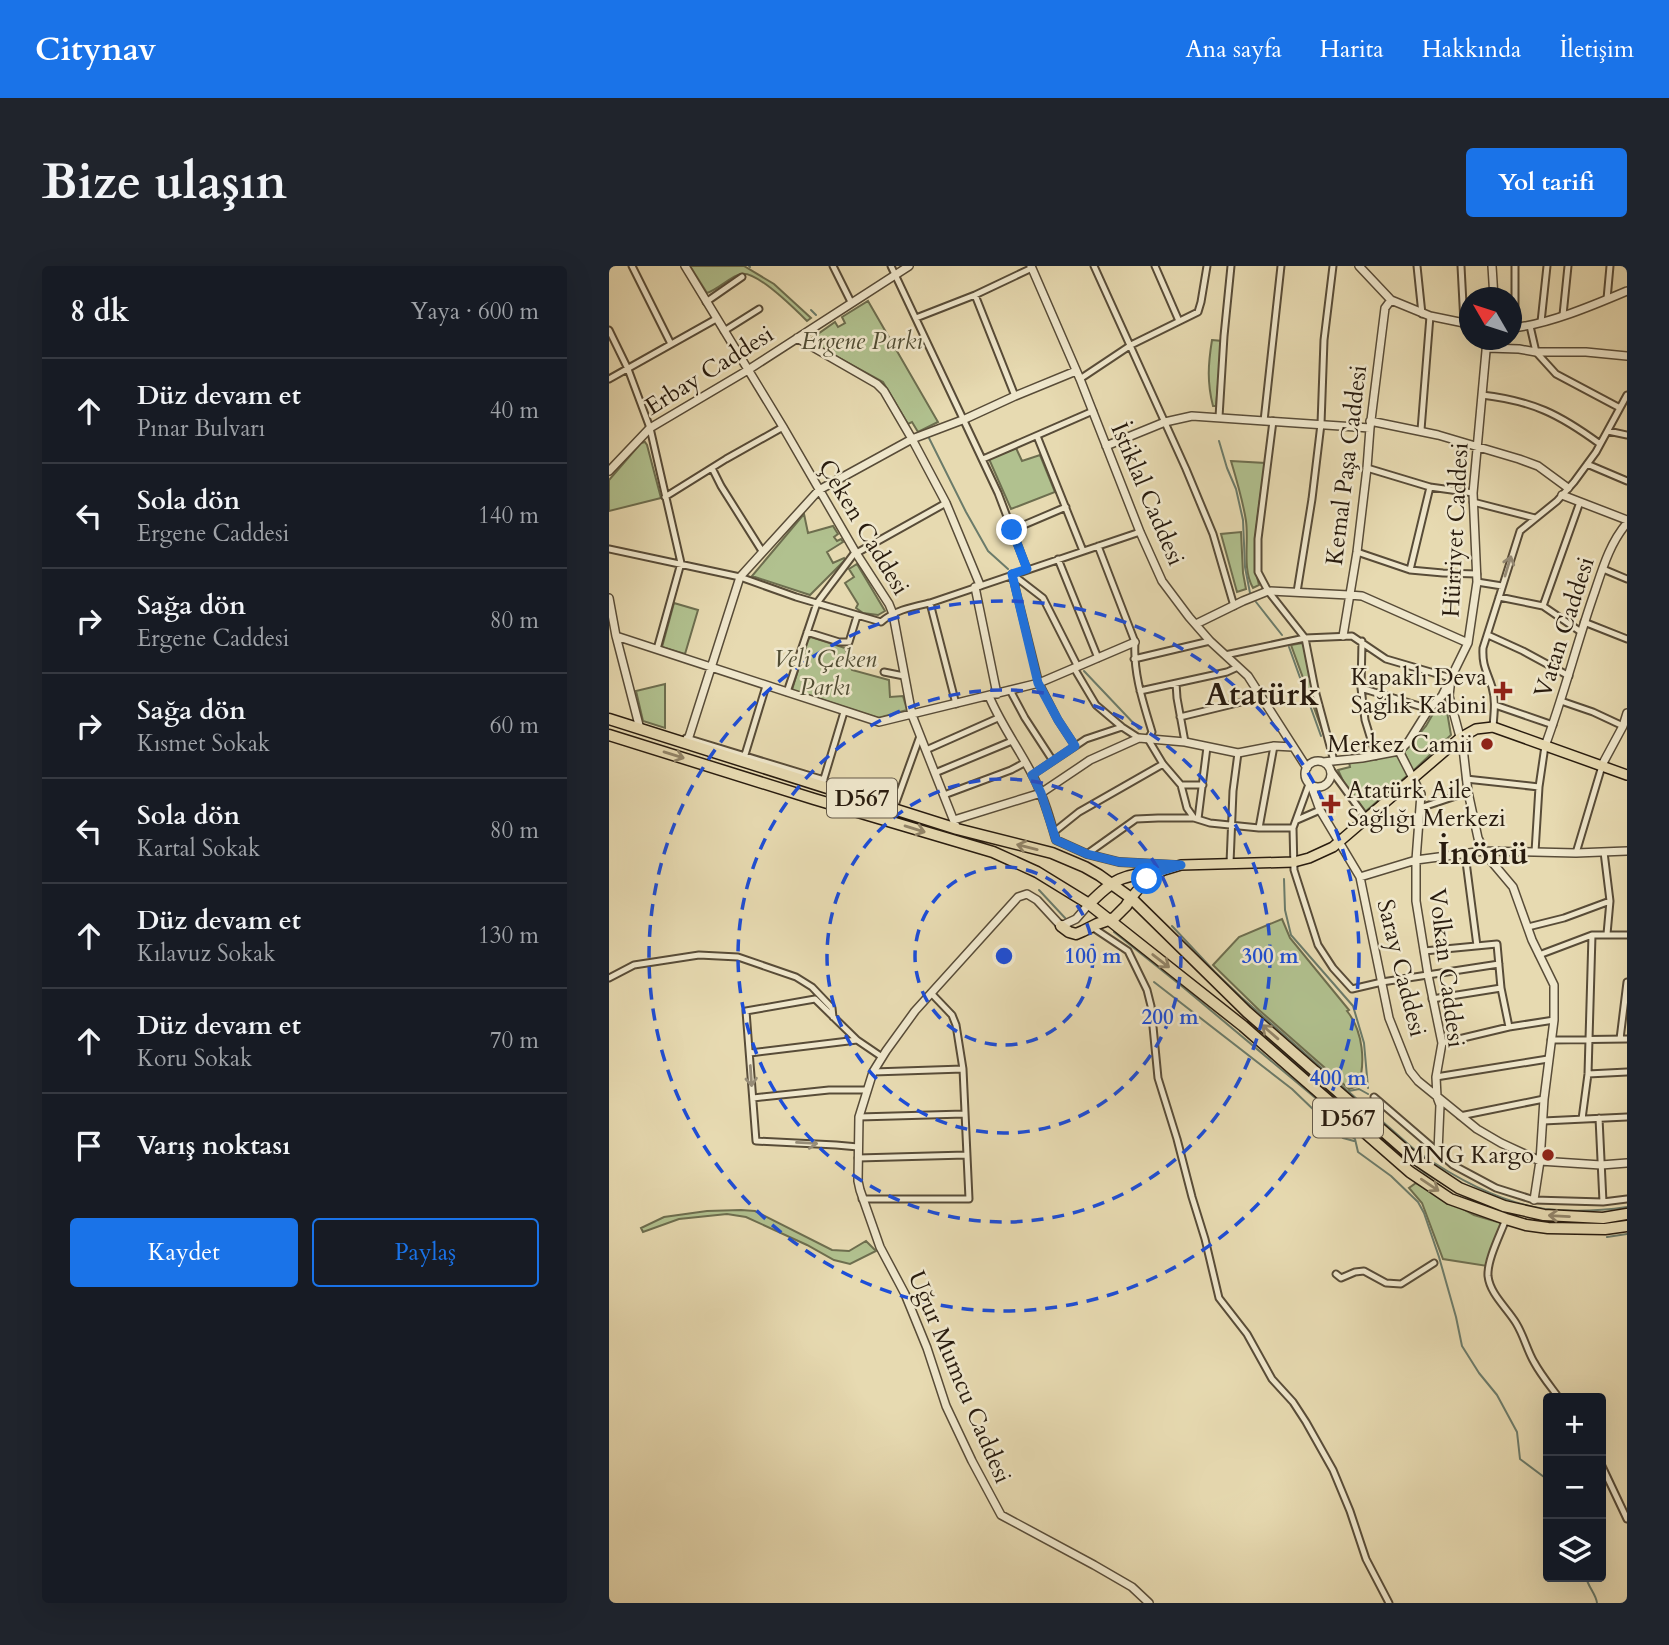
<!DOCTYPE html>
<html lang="tr">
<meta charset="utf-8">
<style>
body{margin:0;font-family:Cardo,serif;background:#20242c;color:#f1f3f6}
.controls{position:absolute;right:21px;bottom:21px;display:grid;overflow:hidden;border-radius:7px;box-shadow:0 7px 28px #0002}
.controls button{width:63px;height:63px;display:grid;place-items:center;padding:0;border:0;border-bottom:2px solid #363941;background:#171b24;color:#f1f3f6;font:35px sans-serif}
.compass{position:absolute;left:850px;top:21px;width:63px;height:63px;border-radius:50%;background:#171b24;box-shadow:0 7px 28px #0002;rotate:309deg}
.stop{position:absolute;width:21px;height:21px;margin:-16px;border:5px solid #1a73e8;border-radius:50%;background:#fff}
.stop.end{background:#1a73e8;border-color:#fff;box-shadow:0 2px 7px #0008}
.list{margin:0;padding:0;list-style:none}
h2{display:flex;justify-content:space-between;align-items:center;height:91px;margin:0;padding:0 28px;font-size:30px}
h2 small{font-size:23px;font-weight:400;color:#9ea1a6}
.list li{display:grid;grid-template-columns:46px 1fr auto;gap:21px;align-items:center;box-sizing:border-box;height:105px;padding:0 28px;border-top:2px solid #363941}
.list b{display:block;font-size:26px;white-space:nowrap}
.list p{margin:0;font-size:23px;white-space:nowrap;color:#9ea1a6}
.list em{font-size:23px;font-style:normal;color:#9ea1a6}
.actions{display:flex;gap:14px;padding:21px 28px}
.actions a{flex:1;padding:16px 0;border:2px solid #1a73e8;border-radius:7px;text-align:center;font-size:24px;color:#1a73e8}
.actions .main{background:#1a73e8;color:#fff}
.icon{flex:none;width:38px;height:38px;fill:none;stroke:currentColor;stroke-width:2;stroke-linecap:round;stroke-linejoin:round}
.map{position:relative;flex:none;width:1018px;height:1337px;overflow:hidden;border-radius:7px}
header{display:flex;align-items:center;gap:42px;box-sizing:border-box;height:98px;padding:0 35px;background:#1a73e8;color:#fff}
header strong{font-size:33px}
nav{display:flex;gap:38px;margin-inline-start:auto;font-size:24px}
.intro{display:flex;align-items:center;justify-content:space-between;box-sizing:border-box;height:168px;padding:0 42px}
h1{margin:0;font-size:49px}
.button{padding:18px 32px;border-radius:7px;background:#1a73e8;color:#fff;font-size:24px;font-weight:700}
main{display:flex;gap:42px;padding:0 42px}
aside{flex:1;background:#171b24;border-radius:7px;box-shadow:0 7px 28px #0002}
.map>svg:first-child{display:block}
</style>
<header>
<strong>Citynav</strong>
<nav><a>Ana sayfa</a><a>Harita</a><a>Hakkında</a><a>İletişim</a></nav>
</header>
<div class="intro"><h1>Bize ulaşın</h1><a class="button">Yol tarifi</a></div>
<main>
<aside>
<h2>8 dk<small>Yaya · 600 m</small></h2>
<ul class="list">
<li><svg class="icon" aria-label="ahead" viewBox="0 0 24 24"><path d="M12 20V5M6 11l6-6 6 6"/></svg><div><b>Düz devam et</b><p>Pınar Bulvarı</p></div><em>40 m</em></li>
<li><svg class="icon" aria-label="left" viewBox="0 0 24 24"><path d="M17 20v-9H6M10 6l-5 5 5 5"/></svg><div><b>Sola dön</b><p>Ergene Caddesi</p></div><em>140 m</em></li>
<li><svg class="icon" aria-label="right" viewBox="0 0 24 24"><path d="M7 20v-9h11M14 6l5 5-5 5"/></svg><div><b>Sağa dön</b><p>Ergene Caddesi</p></div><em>80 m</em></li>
<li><svg class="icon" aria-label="right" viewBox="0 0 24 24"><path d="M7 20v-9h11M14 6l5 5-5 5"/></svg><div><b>Sağa dön</b><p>Kısmet Sokak</p></div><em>60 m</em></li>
<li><svg class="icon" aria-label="left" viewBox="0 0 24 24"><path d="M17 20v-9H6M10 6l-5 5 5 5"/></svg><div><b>Sola dön</b><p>Kartal Sokak</p></div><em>80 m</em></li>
<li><svg class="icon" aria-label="ahead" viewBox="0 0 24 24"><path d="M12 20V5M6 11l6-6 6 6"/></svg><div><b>Düz devam et</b><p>Kılavuz Sokak</p></div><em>130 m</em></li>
<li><svg class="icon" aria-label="ahead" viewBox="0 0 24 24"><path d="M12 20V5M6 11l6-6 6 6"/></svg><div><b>Düz devam et</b><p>Koru Sokak</p></div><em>70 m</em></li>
<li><svg class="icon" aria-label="arrive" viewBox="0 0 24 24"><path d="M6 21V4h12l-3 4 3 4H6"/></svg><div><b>Varış noktası</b></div></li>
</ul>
<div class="actions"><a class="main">Kaydet</a><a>Paylaş</a></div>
</aside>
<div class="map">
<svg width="1018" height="1337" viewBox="0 0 1018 1337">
<rect width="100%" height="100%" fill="#e7dab1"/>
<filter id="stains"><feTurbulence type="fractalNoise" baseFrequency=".00286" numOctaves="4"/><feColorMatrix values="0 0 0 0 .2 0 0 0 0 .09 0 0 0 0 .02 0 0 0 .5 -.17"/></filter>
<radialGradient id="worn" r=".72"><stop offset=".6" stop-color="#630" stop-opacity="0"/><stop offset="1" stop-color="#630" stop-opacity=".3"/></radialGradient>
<!-- green -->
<path fill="#b1c18f" stroke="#6d6e4f" stroke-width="2" d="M81,0h54l30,18 37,34 -4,3c-11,-11 -51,-51 -66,-47 -10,2 -22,15 -34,19z
M259,35l70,121 -20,10 -6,-10 -4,2 -25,-42 -75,-41 27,-19 3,5 7,-4 -3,-6z
M603,74l10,1 -6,65h-3c-6,-24 -5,-41 -1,-66z
M36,176l2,3 14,53 -52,13v-31l32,-37z
M407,182l6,13 18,-6 15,37 -44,17 -22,-50z
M622,195l34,2c-4,36 -16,88 -6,122l-6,3c-11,-19 -4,-46 -7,-67 -3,-20 -9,-40 -15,-60z
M195,248l4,19 25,-7 5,8 -4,3 3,4 4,-2 2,3 -16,10 6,11 11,-5 1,2 -35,35 -58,-19z
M632,266l2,41 3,16 -9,3 -16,-58z
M248,298l28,47 -7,4 -15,-2 -7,-5 2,-4 -13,-21 9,-6 -5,-8z
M65,337l24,7 -13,44 -23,-7z
M202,371l34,11 7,22 37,10 1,17 13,-1 4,14 -29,8 -86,-28 15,-50z
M694,377l23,91 -2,1 -33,-90z
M56,418v44l-22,-7 -7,-30z
M832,434h4l6,35 -38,36 -9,-19 22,-26z
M790,489l9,20 -43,37 -21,-29 -6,-13 12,-3 -1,-5z
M673,653l8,19 59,72 -2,1c16,20 19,52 11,75l-9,3 -90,-79 -46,-45 26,-28z
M807,917l58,32 27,8 1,5 -15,38 -44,-7 -21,-56 -13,-15z
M132,944l14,1 77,39 17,1 17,-10 10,10 -26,13 -16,-4 -27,-15 -61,-28 -19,-3 -48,5 -36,13 -2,-4 23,-11 43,-6z"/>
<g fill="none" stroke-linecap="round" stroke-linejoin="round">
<!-- stream -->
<path stroke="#6b7b6a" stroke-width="2" d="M140,0l1,1
M202,44l5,5
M319,170l38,76 22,39 20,18
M610,175l8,27 9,21 7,31 2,47 5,26
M647,336l26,33
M680,381l32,89
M475,405l55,58
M675,613l1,31 6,25 62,71 11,37 4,45
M430,624l27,29
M563,660l43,46 26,25 175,154c38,26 82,51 129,58 27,3 55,2 82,-2
M505,666l70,56 159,133v9l12,9 3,13 33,24 27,26 6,11 15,44 17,60 6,29 17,27 18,22 20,37 3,27 28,21
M545,716l138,107 51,49 11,3
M657,772l136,117 23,18 30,18
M740,825l10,-2 9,5
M851,928l33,14 22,7
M998,971l20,-3
M977,1311c2,10 10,17 11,26"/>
<!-- minor casing -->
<g stroke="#584c38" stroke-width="9">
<path id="minor" d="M23,0l39,78
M224,0l18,36
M282,0l107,227 29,76
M485,0l92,203 27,65 21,72
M546,0l24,55
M808,0l5,48
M852,0l3,57
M906,0v61
M366,29l40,101
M998,33l3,-33
M97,36l36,-25
M954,49l5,-49
M307,52l59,-23 57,-27
M932,56l6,-56
M921,60l6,26 20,22 64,34
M0,64l19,39 22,59 31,135 -24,86
M115,65l35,-22
M0,113l107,-60
M471,113l51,-34 67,-33 3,-10 6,-36
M873,129c51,6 77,19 118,49
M610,151l5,-81 7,-70
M655,155l17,-155
M664,155l-15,118v33l10,19 37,47 11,56 18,67
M812,164l9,-114
M999,165l19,4
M428,170l46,115
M374,193l110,-48
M978,198l40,17
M103,202l9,18 41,65
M758,202l63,19 43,6
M56,231l61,-38 57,-32
M864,236l62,16
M403,264l54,-23
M489,280l37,96c-2,31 8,60 17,90l-4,7 15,25 18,21 6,23 7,10
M0,283l131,28 56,20 85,25c14,-12 31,-15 49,-19l210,-71
M748,286l53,18 33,3 34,1
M449,293l40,99
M994,303l24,10
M801,304l20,-83
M403,308l27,109 19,37 17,26
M403,308l31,24 35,69
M868,316l25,4
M688,326l15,-93 9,-75 3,-84 9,-74
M890,331l44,9 38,26
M321,337l26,101
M934,340l37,-104
M975,356l43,17
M198,366l32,10h10l8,-26
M879,369l35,16 46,25
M753,375l-1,47 4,32 11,36
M616,389l80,-17 47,-2 34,23 65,19
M525,393l76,-18
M465,402l22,37 26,22 17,11
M275,406l20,4
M567,417l1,15 8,44
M752,422l68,21
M401,424l15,28 28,43
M531,425l87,-19 11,-5
M178,426l30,-89 36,-48 93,-52
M952,435l32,11 30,14
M886,439l58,20
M571,451l82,-20
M884,461c1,-14 3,-26 -1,-40 -5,-16 -10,-21 -9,-39l37,-117 37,-30 17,-19 22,-30 31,-57
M77,472l138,42
M317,484l72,-32
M135,492l22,-72
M722,504l35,48
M326,507l77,-32
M423,509l54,-36 36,-12
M857,513l73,8
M214,516l21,-70
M700,518l-16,44 1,42 24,75 15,23 19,21 30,-7 117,-18
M572,519h22
M335,529l67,-25 13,-7
M285,542l26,-72
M811,542l48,-16
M589,553l9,-72
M688,554l23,-10
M650,562l15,-82
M445,566l25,-20 84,-48
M926,586l4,-65 6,-41
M995,586l6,49 -3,33
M967,587l26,-87
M478,588l49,-35 22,-1h36l16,5 49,5h34
M856,588l12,92
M621,597l3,-72 5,-38
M483,661l36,24 19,39 4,16 7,72 19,61 15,58 13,42 14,59 28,36 25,45 21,23 13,20 27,48 17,41 16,48 23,44
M919,661l36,-9 46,-17
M815,685l73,-7 4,44 8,39
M930,689l53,-20h35
M0,712l25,-13 65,-10 39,2 58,20 16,10 20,21 1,9
M823,733l69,-11
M1011,773l7,-57
M942,774l76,-1
M833,777l67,-16 45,-7
M141,787l107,-13
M264,806l90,-3
M979,808l39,-2
M827,811l112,-18
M765,831l79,68 43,23 38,12 69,2 24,-3
M144,832l76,-8h38
M851,850l84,-17
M250,851l105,-3
M990,852l4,84
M973,853l6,-45 4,-139
M934,855l84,-4
M249,881l-22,-2 -80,-4 -10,-130 69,-12 42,41 25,17
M249,892l108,-3
M253,933h107l-6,-130 -7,-44 -4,-10 -21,-22
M897,953c-6,16 -19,41 -18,57 2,18 19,32 28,47 8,13 11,27 18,39 7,13 17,25 25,36
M727,1008l5,4 14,-6 9,-1 22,12 15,1 33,-21
M992,1198l26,55"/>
</g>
<!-- tertiary casing -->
<g stroke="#584c38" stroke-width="10">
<path id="tertiary" d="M76,0l98,161 73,126 33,51 4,10 19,101 45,114
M422,0l49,113 60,153 22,49 27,36 21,24 38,35 59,92
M750,0l32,34 39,16 39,8
M883,0l2,32
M902,62c36,-3 83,-23 116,-37
M188,72l80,46 7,7 28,48 34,64 34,82
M878,82l32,1 17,3h50l41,4
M761,155l68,14 81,24 19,7 30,22
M497,180l59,-24 27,-6 178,12
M0,205l41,-43 98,-58 161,-104
M953,229l65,25
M366,321l22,107
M0,332l7,38 24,93
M587,358l47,-23 25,-10 81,4 13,1 106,47
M7,370l263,86 160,-39 96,-41
M734,370l14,-84 10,-84 3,-40 15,-120 6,-8
M842,412l-2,18 14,52 5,44 10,46 8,17 27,32 19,53 22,45v35l-10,79 -4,62 -6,39
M380,430c12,29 31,54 45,82 10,20 16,41 22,62l31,14 32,8 56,3
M78,477l53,-166 79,-87 93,-51 53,-20 50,-23 61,-25
M936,480c19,-51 32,-104 50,-155 8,-24 15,-48 32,-68
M790,485l22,43 -5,66v41l12,74 14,68 -6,34 1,20 3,8 -2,47
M696 508a13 13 0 1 1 26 0a13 13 0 1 1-26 0Z
M714,496l39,-4 37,-7 10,-10 20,-32 13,-13 26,-53 9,-61 -4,-89 14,-153
M993,499l21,-39 4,-13
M702,519l9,25 40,67 29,141 21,53 8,10 59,48 24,14 39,18 61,4 26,-2
M345,554l87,-27 49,-33 49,-22 46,4 53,11 36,-7 19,1
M751,611l56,-17 68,-9 92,2 51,-2
M480,638l-13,15 -15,7 -24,-26 -10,-6 -9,3 -103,114 -29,40 -13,21 -14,45 -1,64 2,9 20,57 25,47 22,54 19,58 26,55 29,54 93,50 38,22 17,16"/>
</g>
<!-- primary casing -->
<g stroke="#291c0f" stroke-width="12">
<path id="primary" d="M522,632l16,-19 14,-8 20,-6 113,-3 15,-4 24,-11 127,-109 16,-9 17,-2 134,48"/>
</g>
<!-- trunk casing -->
<g stroke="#291c0f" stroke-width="13">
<path id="trunk" d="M0,453l348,110 95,24 33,14 14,8 32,23 116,114 167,146 45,30 45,18 40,9 59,3 24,-4
M0,469l205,64 179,53 44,20 52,32 19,15 135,107 167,146 40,27 56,20 20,6 22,3 57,1 22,-3
M480,638c27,-28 34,-28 72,-33
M452,660l8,6 7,2 7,-3 14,-7 17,-6 12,-12 5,-8"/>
</g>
<!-- minor -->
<use href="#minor" stroke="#efe7cc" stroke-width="5"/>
<!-- tertiary -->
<use href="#tertiary" stroke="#efe7cc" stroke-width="7"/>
<!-- primary -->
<use href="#primary" stroke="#e7dab1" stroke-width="9"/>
<!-- trunk -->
<use href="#trunk" stroke="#e7dab1" stroke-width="10"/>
</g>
<!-- one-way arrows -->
<defs><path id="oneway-shaft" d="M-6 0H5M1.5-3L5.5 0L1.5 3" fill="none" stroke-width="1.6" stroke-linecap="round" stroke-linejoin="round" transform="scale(1.75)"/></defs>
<g stroke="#968c77">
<use href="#oneway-shaft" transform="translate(899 300) rotate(-73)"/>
<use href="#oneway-shaft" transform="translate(142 810) rotate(86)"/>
<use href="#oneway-shaft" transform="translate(198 877) rotate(3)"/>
</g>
<g stroke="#928468">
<use href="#oneway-shaft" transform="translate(65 489) rotate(17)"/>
<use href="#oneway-shaft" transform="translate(306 563) rotate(17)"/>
<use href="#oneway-shaft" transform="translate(418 581) rotate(-166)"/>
<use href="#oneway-shaft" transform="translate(552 695) rotate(38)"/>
<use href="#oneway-shaft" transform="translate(661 766) rotate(-139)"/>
<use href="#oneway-shaft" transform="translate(821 919) rotate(34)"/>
<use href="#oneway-shaft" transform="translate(950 950) rotate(-177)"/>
</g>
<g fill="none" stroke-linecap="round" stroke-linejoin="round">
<!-- route -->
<path stroke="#1a73e8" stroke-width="9" d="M403,264l15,39 -15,5 26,109 20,37 17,26 -43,29 9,18 15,47 31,14 32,8 62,3 -20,6 -14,8"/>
</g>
<!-- distance rings -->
<g fill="none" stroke="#1d4ed8" stroke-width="3.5" stroke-dasharray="12 9">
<circle cx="395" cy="690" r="89"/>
<circle cx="395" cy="690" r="177"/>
<circle cx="395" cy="690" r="266"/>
<circle cx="395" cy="690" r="355"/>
</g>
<!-- markers -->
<g fill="#8f2418" stroke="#efe7cc" stroke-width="2.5">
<path d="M890.5 414.5h7v7h7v7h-7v7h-7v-7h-7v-7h7z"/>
<circle cx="878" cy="478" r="7"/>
<path d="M718.5 527.5h7v7h7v7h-7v7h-7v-7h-7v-7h7z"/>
<circle cx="939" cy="889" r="7"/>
</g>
<g text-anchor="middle" stroke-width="5" stroke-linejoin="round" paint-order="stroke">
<!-- shield labels -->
<g fill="#efe7cc" stroke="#645948" stroke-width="2">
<rect x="218" y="512.5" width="70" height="39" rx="5"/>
<rect x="704" y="832.5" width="70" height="39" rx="5"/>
</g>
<g font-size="23" font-weight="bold" fill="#291c0f">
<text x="253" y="540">D567</text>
<text x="739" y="860">D567</text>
</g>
<!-- park labels -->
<g font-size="24" font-style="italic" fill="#524e35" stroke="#efe7cc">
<text x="253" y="83">Ergene Parkı</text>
<text x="216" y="401">Veli Çeken<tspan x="216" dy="28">Parkı</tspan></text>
</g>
<!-- street labels -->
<g font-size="24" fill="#291c0f" stroke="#efe7cc">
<text transform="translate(100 104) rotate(-32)" y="8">Erbay Caddesi</text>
<text transform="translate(737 199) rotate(-83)" y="8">Kemal Paşa Caddesi</text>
<text transform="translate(539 228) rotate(67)" y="8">İstiklal Caddesi</text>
<text transform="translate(255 261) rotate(59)" y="8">Çeken Caddesi</text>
<text transform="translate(846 264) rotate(-87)" y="8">Hürriyet Caddesi</text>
<text transform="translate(955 361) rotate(-72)" y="8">Vatan Caddesi</text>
<text transform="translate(793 702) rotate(76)" y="8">Saray Caddesi</text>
<text transform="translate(838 702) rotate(83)" y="8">Volkan Caddesi</text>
<text transform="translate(351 1111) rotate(67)" y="8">Uğur Mumcu Caddesi</text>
</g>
<!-- poi labels -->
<g font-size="24" fill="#291c0f" stroke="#efe7cc" text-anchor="end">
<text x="878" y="419">Kapaklı Deva<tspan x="878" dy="28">Sağlık Kabini</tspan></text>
<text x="864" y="486">Merkez Camii</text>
<text x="738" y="532" text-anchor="start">Atatürk Aile<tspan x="738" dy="28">Sağlığı Merkezi</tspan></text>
<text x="925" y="897">MNG Kargo</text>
</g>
<!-- district labels -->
<g font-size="32" font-weight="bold" fill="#291c0f" stroke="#efe7cc">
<text x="653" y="439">Atatürk</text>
<text x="874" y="598">İnönü</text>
</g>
</g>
<circle cx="395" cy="690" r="10" fill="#1d4ed8" stroke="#efe7cc" stroke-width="3.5"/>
<g font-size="21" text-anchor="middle" font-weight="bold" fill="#1d4ed8" stroke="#efe7cc" stroke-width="5" stroke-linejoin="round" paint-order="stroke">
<text x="484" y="697">100 m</text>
<text x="661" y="697">300 m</text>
<text x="561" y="758">200 m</text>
<text x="729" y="819">400 m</text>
</g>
<rect width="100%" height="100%" filter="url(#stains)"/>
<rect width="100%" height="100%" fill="url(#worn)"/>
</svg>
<div class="controls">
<button>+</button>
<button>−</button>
<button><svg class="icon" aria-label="layers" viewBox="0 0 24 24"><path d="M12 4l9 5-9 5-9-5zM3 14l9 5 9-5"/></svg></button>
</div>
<svg class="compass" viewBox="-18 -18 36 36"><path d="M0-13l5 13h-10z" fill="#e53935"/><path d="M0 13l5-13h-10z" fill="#9ea1a6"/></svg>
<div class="stop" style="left:538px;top:613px"></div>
<div class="stop end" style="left:403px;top:264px"></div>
</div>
</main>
